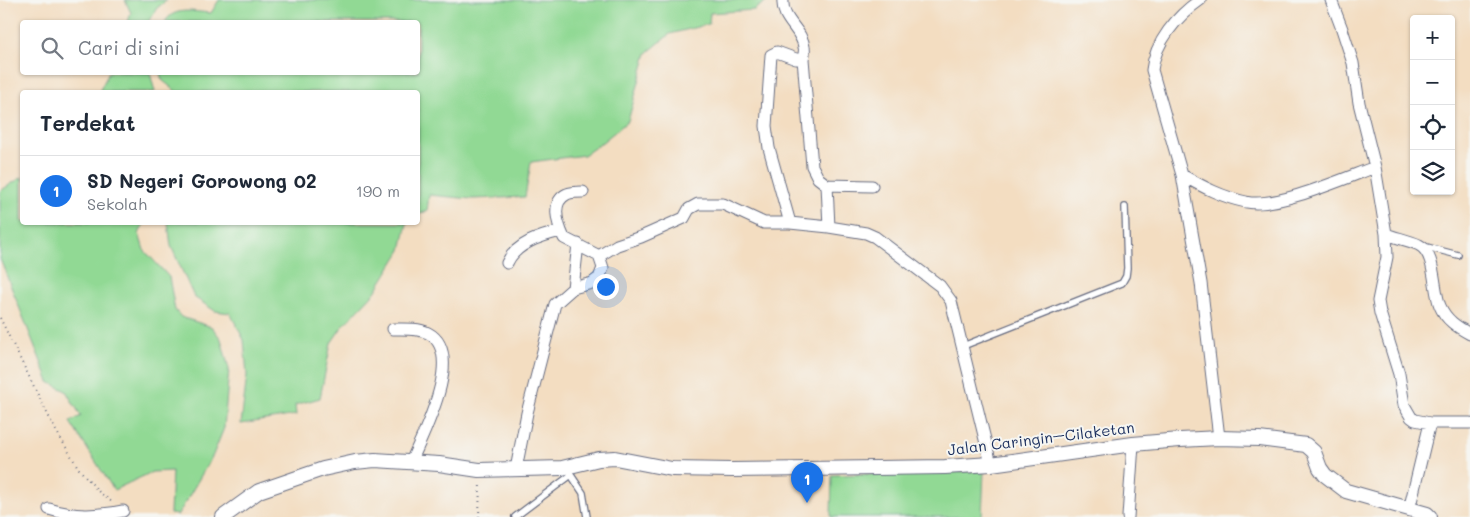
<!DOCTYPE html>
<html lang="id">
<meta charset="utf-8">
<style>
body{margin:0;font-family:Mali,sans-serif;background:#f2f2f3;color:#1f2937}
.controls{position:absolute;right:15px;top:15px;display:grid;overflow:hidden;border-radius:5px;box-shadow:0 1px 4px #0004}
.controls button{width:45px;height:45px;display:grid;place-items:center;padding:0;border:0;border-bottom:1px solid #e0e1e3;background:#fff;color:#1f2937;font:25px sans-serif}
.you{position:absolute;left:605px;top:286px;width:18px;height:18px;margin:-12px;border:4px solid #fff;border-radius:50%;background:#1a73e8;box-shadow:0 0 0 8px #1a73e833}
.badge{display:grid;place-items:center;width:32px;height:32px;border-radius:50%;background:#1a73e8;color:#fff;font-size:16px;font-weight:700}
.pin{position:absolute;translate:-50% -41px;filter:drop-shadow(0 1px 2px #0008)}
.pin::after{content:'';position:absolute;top:26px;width:18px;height:15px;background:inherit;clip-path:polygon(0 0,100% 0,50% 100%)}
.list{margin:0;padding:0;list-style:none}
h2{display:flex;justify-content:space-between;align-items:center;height:65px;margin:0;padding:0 20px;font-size:21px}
h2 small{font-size:16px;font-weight:400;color:#747a83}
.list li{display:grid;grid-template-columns:32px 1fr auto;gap:15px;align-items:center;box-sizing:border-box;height:70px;padding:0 20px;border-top:1px solid #e0e1e3}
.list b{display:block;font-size:19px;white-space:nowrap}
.list p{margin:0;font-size:16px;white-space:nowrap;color:#747a83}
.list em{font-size:16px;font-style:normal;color:#747a83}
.icon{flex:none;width:28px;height:28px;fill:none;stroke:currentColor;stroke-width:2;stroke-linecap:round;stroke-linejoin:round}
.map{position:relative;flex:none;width:1470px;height:517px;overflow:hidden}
.search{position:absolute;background:#fff;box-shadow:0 1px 4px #0004;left:20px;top:20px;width:400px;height:55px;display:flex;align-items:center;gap:12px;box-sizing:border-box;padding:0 18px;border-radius:5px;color:#747a83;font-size:19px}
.panel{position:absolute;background:#fff;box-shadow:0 1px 4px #0004;left:20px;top:90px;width:400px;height:135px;border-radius:5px}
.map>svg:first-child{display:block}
</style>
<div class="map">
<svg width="1470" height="517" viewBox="0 0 1470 517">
<rect width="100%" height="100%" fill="#f6f6f2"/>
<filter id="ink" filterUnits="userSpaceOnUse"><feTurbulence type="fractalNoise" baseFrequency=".02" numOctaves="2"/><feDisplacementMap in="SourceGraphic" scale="10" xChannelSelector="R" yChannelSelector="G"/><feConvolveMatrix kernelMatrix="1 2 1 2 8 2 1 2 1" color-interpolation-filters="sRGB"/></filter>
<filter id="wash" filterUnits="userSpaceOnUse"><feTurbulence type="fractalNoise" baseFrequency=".0096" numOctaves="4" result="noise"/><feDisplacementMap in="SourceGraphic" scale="20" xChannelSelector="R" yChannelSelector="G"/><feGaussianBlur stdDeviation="1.12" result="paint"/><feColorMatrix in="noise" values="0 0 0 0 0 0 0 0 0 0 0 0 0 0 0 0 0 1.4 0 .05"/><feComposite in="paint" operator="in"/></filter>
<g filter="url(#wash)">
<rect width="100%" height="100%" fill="#f3ddc1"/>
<!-- green -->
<path fill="#91d994" stroke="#568479" d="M125,0h42l-10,8 -9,14h-20l3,-9z
M219,0h549l-14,10 -44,3 -1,11 -39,10 -23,19 -19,68 -28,23 -16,11 -53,7 -6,35 -53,2 -43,-4 -2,16 -9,4v-123h-241l-15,-12 -2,-7 258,-1v-50h-253c9,-16 30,-10 46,-9z
M109,72l41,1 5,19h-56z
M22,177v45l122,1 -5,11 5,16 25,27 6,33 6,7 31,10 9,12 8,30 -5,59 -11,27 -35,60 -8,-1 2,-43 -20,1 -38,18 -44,-68 11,-6 -15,-25 -17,-9 -49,-123v-68z
M168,223l1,-1 238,1 -6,27 -26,42 -33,35 -11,16 -11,55 -25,7 1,10 -55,9 6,-49 -3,-35 -14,-27 -15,-2 -21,-14 -23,-51z
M984,471l-2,46h-151l1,-42z"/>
</g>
<g filter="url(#ink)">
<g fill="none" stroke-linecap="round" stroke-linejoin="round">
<!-- service casing -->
<g stroke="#676c81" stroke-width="8">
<path id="service" d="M1423,246l35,9
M963,346l159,-63 4,-7 1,-8 -2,-61
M570,472l1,3 12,18 4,24
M515,517l56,-42"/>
</g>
<!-- minor casing -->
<g stroke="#676c81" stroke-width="13">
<path id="minor" d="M783,0c-2,20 19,29 21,47 1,3 0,8 -1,12h-7l-19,-7 -6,3 -5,71 3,22 21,75
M1200,0c-23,16 -45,42 -48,70l30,105 19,108 18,155
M1331,0l11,29 11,34 6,40 16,64 11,67 1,23 -9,44 2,12 19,61 5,31 7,12 4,3 15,3h40
M803,59l9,107 6,12 9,7 45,1
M1182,175c21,12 40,22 64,27 30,7 99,-24 129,-35
M827,185l2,42
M1386,234c10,4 23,6 33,11 17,8 14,45 21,61 6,14 17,21 30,28
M599,256l18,-11 24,-8 43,-19 5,-9 9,-5h25l41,19h26l39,4 37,6 9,4 65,49 11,15 40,163
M507,263c9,-20 34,-27 54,-32
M573,288l5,-44
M393,329c11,0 25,-1 35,4 38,20 -5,101 -17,129
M516,469l11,-56 28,-109 18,-16 19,-5 7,-5 4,-10 -4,-12 -35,-18c-6,-13 -14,-36 3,-44 4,-2 11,-2 16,-2
M49,509c25,8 48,7 74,2
M1409,510l21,-87
M1128,517l5,-73"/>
</g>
<!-- tertiary casing -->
<g stroke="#676c81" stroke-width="16">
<path id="tertiary" d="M223,517l36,-26 64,-22 32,-7 20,-2 64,4 40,6 83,-2 37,-9 16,-1 57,11 60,1 213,-3 46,-3 142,-20 47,-4 39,-2 40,1 47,6 8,7 6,16 5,7 21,16 81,23 3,3"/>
</g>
<!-- path -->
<path stroke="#676c81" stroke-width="2" stroke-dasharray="1 4" stroke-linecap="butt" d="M0,318l55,111 24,40 20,23 13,10
M479,517l1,-35"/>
<!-- service -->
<use href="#service" stroke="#fff" stroke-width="5.5"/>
<!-- minor -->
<use href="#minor" stroke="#fff" stroke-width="11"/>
<!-- tertiary -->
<use href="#tertiary" stroke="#fff" stroke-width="14"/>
</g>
</g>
<g text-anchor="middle" stroke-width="4" stroke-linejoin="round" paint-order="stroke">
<!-- street labels -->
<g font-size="15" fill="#1b2f5e" stroke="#f6f6f2">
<text transform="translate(1041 439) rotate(-7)" y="5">Jalan Caringin–Cilaketan</text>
</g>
</g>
</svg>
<div class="controls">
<button>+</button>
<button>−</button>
<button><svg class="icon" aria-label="locate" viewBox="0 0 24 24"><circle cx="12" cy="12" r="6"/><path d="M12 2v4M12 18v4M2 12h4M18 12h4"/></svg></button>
<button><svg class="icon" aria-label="layers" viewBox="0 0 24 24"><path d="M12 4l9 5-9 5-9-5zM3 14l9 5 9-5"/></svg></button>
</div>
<div class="you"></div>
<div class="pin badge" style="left:807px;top:503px">1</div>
<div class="search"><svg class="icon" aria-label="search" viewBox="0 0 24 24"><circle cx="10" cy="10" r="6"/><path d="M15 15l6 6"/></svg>Cari di sini</div>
<section class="panel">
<h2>Terdekat<small></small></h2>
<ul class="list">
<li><span class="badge">1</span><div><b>SD Negeri Gorowong 02</b><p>Sekolah</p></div><em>190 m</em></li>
</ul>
</section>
</div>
